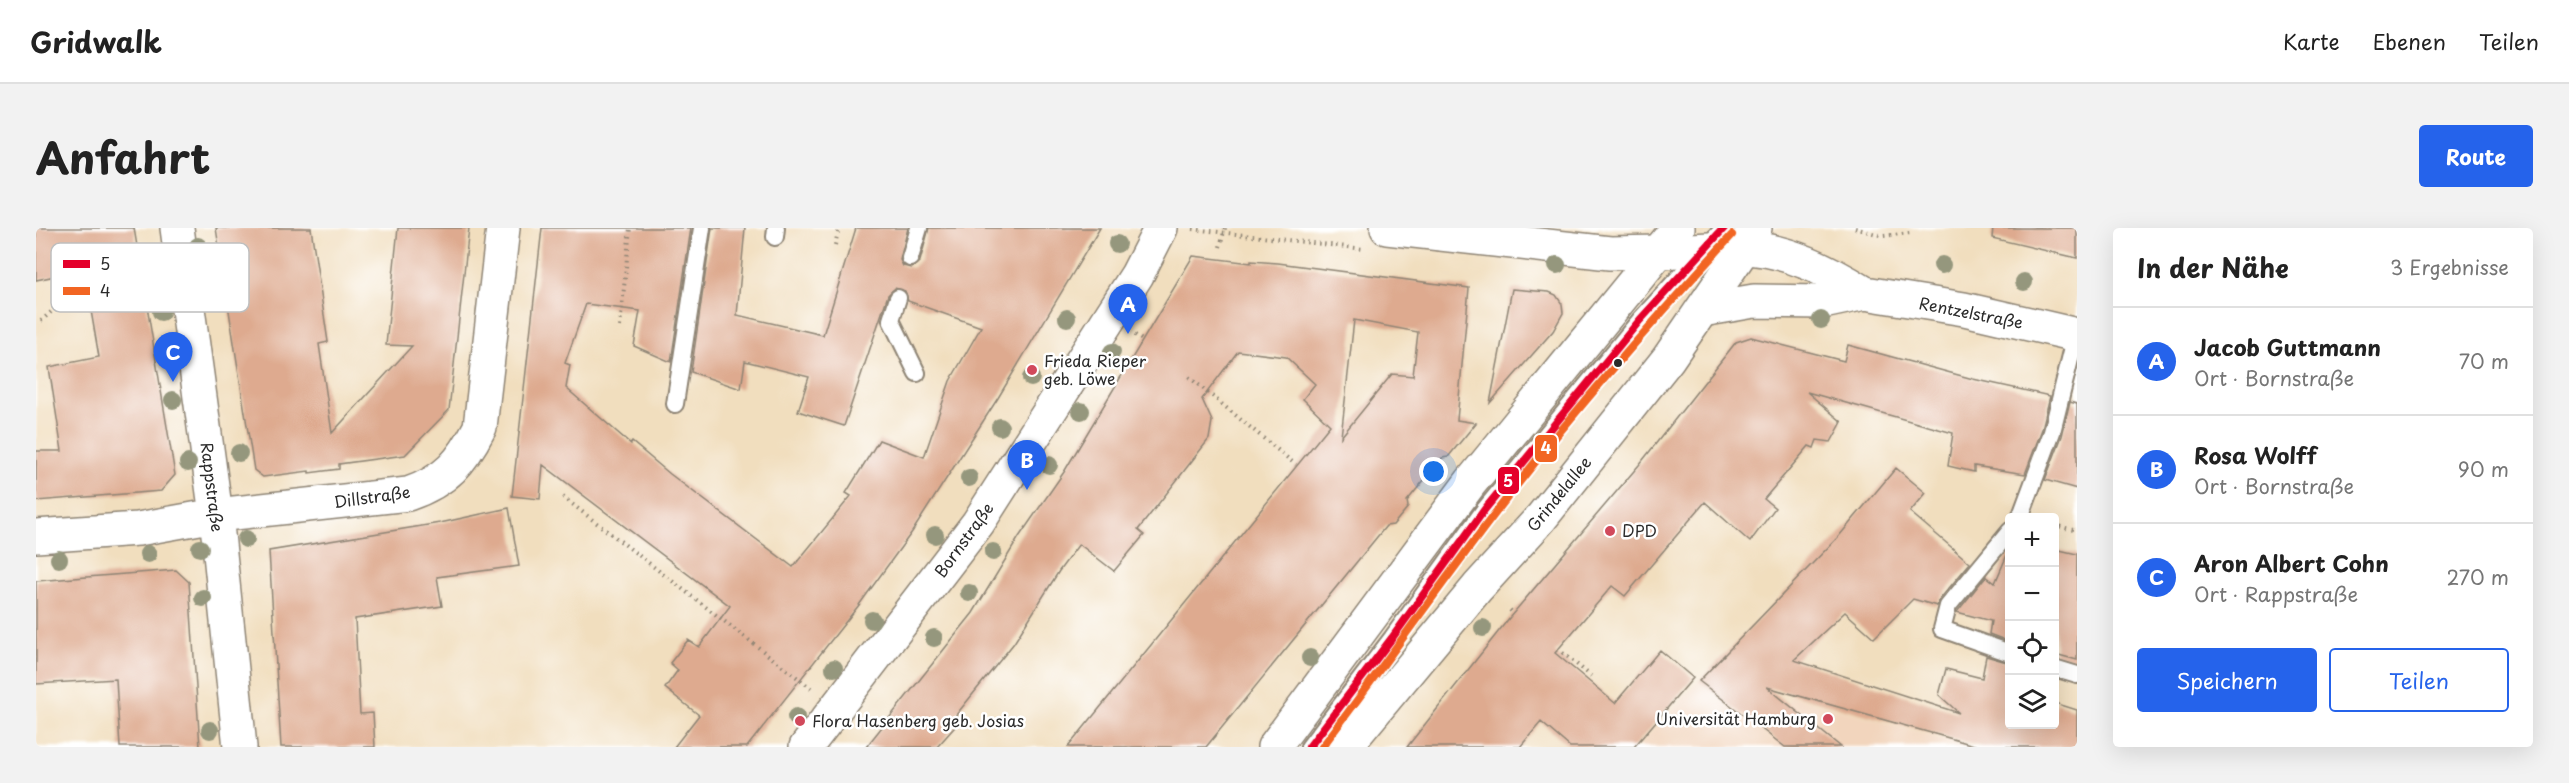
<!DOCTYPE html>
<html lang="de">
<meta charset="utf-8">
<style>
body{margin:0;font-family:"Playpen Sans",sans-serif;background:#f2f2f2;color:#222}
.controls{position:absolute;right:18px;bottom:18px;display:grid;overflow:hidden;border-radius:6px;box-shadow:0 6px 24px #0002}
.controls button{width:54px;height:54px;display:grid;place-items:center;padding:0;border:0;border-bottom:2px solid #e0e0e0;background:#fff;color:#222;font:30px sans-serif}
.you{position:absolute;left:1398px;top:244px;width:21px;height:21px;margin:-15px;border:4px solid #fff;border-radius:50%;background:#1a73e8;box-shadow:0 0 0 9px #1a73e833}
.badge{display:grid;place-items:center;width:39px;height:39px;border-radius:50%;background:#2563eb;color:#fff;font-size:20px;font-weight:700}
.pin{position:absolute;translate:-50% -50px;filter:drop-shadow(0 2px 3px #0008)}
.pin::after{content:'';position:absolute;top:32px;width:21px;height:18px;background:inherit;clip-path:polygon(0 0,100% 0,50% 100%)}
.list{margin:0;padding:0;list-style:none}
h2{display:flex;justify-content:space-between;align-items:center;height:78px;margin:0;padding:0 24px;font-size:26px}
h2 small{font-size:20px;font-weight:400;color:#767676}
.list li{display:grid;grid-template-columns:39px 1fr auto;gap:18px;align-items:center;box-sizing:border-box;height:108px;padding:0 24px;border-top:2px solid #e0e0e0}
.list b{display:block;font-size:22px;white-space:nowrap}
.list p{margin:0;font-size:20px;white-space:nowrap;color:#767676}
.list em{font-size:20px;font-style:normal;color:#767676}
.actions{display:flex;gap:12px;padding:18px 24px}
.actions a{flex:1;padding:14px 0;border:2px solid #2563eb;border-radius:6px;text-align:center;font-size:21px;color:#2563eb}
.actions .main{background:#2563eb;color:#fff}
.icon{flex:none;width:33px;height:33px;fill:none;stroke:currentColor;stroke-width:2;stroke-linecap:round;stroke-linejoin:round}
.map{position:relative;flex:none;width:2041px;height:519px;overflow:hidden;border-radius:6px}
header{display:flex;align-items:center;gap:36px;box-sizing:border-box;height:84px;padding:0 30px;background:#fff;border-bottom:2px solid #e0e0e0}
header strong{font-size:28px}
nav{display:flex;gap:33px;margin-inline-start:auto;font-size:21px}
.intro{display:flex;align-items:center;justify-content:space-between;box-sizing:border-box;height:144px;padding:0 36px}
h1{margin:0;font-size:42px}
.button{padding:15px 27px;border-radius:6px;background:#2563eb;color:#fff;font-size:21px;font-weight:700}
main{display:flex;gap:36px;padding:0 36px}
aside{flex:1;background:#fff;border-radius:6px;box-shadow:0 6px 24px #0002}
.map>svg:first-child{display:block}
</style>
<header>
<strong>Gridwalk</strong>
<nav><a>Karte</a><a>Ebenen</a><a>Teilen</a></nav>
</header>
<div class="intro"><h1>Anfahrt</h1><a class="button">Route</a></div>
<main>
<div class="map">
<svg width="2041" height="519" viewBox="0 0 2041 519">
<rect width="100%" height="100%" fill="#fff"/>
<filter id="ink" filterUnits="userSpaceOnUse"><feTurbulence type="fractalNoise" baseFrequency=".0167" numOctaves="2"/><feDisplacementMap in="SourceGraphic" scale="12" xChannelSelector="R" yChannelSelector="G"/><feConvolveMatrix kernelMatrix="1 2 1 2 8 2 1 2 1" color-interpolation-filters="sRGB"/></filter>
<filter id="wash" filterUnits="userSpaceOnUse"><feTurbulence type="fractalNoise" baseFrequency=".008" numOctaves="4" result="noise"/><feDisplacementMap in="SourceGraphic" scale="24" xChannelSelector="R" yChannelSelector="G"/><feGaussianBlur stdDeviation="1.35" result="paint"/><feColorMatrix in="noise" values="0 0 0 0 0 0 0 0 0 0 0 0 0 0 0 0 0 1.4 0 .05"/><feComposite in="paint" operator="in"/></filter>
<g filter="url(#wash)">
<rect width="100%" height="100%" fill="#f1debe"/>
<!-- built -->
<path fill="#f2d5bd" d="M1663,453l77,61 14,-47 181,52h-334z"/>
<g id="blocks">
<!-- building -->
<path fill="#deaa8f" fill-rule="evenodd" d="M0,0h98l41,247 -14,16 -125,10v-50h26l-13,-84 50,-10 -15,-87 -48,10z
M180,0h95l17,114 -9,2 13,89 80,-87 -26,-1 12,-117h71l-20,182 -44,45 -66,9v5l-30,4v-2l-46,6 -9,-7z
M506,0h149l-20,134 -37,-16 6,-35 -54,-7 -21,59 5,2 -4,23 65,56 1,-2 38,32 123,93 58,-71 -5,-3 33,-53 45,17 26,-76 31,-54 -73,-26 -3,-10 -10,-3 -7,7 -44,131 -46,-15 11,-34 -64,-16 -4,28 -50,-17 21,-144h33l-8,87 86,20 33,-107h52l-8,32 3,6 9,2 8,-7 9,-33h171l-102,170 -86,134 -53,73 -112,142h-73l25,-32 -34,-27 13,-18 -8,-7 18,-23 11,7 31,-41 -187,-141 -3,34 -28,-3z
M1957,0h84v30l-85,-20z
M1157,28l58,7v-2l27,2 191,25 -12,132 19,3 -28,34 -6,1 -35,43 1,6 -15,18 -7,1 -180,221h-138l262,-322 -27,-26 12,-15 -29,-27 -48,-6 -36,48 10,22 -3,18 -71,91 6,5 -30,36 -35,-27 -20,27 -45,72 -58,72 5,5 -24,27h-71l107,-134 46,-76 45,-65zM1318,92l64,12 -5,44 -21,-2 -51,63z
M1476,61l37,3 7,3 6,9 1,9 -10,18 -63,72z
M1715,109l93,24 4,-16 125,34 77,17 -8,33 -17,45 -51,-8v6l-26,-6 5,-33 -146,-41 35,30 -11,20 -14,-2 -3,8 -5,-2 -45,53 11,9 -25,34 -45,-40 -80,94 -13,-10 -57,67 60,50 45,-53 33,28 -59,69h-64l-29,-25 -21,25h-113l103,-130 129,-152 97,-123z
M2034,174l7,2v85l-32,-9 17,-44z
M1860,240l30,25 -16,19 60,51 -30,36 -3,7 -24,-7 -39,39 -29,-26 -51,48 165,53 -20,-18 7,-26 36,9 4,-22 24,7v61h45v-21l22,7v37h-96l-214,-60 74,60h-56l-86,-66 140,-145z
M473,280l10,58 -82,11 5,29 -87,13 5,95 13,-1 2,34h-94l-12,-196 171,-28z
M1974,320v94l-21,-8 2,-13 -34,-9 29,-36 9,7z
M2019,321l22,5v106l-22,-6z
M140,342l13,12 11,165h-80l-4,-68 -80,5v-103z"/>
</g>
</g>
<g filter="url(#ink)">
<use href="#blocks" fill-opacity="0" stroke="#8e8474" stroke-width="1.5"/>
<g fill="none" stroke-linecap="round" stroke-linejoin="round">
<!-- service casing -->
<g stroke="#8e8474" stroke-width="20">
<path id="service" d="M739,9l1,-9
M874,30l9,-30
M862,70l-7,22 26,53
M639,176l27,-176
M1984,290l32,-86 24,-97
M1974,303l-62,75 -6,23 68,24
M2018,440l23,7
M1273,519l83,-109 93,-129 155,-189 84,-92"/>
</g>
<!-- minor casing -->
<g stroke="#8e8474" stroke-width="36">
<path id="minor" d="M141,0l39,287 24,232
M0,308l102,-7 78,-14 192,-21c38,-13 54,-32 72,-67l23,-199
M770,519l172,-224 159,-248 24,-47"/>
</g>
<!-- tertiary casing -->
<g stroke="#8e8474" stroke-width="36">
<path id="tertiary" d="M1351,0l223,25 50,-1"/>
</g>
<!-- secondary casing -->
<g stroke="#8e8474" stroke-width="36">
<path id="secondary" d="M1624,24c28,-1 56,-5 84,-4 43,1 85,23 121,45
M1666,82l52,-9 69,1 42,-9 99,16 113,26"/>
</g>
<!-- primary casing -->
<g stroke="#8e8474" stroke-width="36">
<path id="primary" d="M1238,519l197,-265 207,-254
M1309,519l133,-160 63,-69 127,-159 76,-111 11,-20"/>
</g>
<!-- path -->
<path stroke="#8e8474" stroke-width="4" stroke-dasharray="1.5 4.5" stroke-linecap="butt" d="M1819,0l28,8 28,-3
M1157,1l171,20
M799,17l4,-17
M1184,19l5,-19
M5,93l45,-41 66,-12
M584,99l10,-99
M1099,107l7,5
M1153,149l107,88
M527,269l248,191
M2018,297l23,6
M1474,382l3,3
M1522,421l33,27"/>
<!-- service -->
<use href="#service" stroke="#fff" stroke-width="16"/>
<!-- minor -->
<use href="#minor" stroke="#fff" stroke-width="33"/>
<!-- tertiary -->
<use href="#tertiary" stroke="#fff" stroke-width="33"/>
<!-- secondary -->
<use href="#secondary" stroke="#fff" stroke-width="33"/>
<!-- primary -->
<use href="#primary" stroke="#fff" stroke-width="33"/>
<!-- bus-1 casing -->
<g stroke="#fff" stroke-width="12">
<path id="bus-1" d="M1273,519l83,-109 93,-129 155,-189 84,-92"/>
</g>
<!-- bus-2 casing -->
<g stroke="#fff" stroke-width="12">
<path id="bus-2" d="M1286,519c58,-76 113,-155 171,-231 74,-97 156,-191 239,-281"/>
</g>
<!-- bus-1 -->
<use href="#bus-1" stroke="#e4002b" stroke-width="8"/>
<!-- bus-2 -->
<use href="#bus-2" stroke="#f26522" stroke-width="8"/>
</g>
<!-- trees -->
<g fill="#95977d">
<circle cx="1081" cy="16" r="9"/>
<circle cx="162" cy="18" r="9"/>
<circle cx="1521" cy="37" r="9"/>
<circle cx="1906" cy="37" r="9"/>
<circle cx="1988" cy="54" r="9"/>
<circle cx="125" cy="84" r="9"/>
<circle cx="1031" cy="90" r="9"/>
<circle cx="1785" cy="92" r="9"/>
<circle cx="1076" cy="124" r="9"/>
<circle cx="995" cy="150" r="9"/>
<circle cx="137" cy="172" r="9"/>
<circle cx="1045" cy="183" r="9"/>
<circle cx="964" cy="199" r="9"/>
<circle cx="203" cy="225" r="9"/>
<circle cx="152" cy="235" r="9"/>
<circle cx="1013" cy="237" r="9"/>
<circle cx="933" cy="250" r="9"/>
<circle cx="899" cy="307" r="9"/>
<circle cx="210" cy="311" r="9"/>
<circle cx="164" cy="320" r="9"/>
<circle cx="957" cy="324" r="9"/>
<circle cx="112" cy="326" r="9"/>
<circle cx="23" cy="331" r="9"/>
<circle cx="933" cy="365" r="9"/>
<circle cx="167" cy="370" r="9"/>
<circle cx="836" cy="392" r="9"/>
<circle cx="1447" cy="400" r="9"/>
<circle cx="898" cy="410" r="9"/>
<circle cx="1274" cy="430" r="9"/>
<circle cx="798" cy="440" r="9"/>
<circle cx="760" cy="489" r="9"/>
<circle cx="174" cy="502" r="9"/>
</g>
</g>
<!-- markers -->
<circle fill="#2b2b2b" stroke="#fff" stroke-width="2" cx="1582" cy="135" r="5"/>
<g fill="#d1495b" stroke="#fff" stroke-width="2">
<circle cx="996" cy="142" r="6"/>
<circle cx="1574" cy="303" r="6"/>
<circle cx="1792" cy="491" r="6"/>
<circle cx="764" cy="493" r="6"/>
</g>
<g text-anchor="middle" stroke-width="5" stroke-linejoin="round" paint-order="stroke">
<!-- street labels -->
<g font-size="16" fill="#2b2b2b" stroke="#fff">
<text transform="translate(1935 85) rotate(11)" y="6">Rentzelstraße</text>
<text transform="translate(176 259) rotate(83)" y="6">Rappstraße</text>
<text transform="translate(1523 266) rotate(-51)" y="6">Grindelallee</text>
<text transform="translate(336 269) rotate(-8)" y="6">Dillstraße</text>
<text transform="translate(928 312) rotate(-54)" y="6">Bornstraße</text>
</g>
<!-- poi labels -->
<g font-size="16" fill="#2b2b2b" stroke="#fff" text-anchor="start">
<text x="1008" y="139">Frieda Rieper<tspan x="1008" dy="18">geb. Löwe</tspan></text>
<text x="1586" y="309">DPD</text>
<text x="1780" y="497" text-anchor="end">Universität Hamburg</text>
<text x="776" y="499">Flora Hasenberg geb. Josias</text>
</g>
</g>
<!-- legend -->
<rect x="15" y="15" width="198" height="69" rx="9" fill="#fff" stroke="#bfbfbf" stroke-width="1.5"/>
<rect x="27" y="32" width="27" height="8" fill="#e4002b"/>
<rect x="27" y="59" width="27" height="8" fill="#f26522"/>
<g font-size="16" fill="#2b2b2b">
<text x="64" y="42">5</text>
<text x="64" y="69">4</text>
</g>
<g stroke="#fff" stroke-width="2">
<rect x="1498" y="206" width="24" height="29" rx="6" fill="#f26522"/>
<rect x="1461" y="238" width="23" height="29" rx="6" fill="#e4002b"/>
</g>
<g font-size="16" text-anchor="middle" font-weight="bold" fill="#fff">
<text x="1510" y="226">4</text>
<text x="1472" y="259">5</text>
</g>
</svg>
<div class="controls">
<button>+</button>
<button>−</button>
<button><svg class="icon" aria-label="locate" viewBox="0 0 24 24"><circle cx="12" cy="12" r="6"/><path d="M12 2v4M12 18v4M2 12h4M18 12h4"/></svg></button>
<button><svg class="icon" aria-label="layers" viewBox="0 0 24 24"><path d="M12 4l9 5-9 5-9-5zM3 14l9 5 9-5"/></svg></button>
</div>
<div class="you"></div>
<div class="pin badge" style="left:1092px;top:106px">A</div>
<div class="pin badge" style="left:991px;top:262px">B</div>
<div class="pin badge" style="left:137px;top:154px">C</div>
</div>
<aside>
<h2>In der Nähe<small>3 Ergebnisse</small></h2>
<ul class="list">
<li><span class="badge">A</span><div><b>Jacob Guttmann</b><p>Ort · Bornstraße</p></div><em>70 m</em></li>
<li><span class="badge">B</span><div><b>Rosa Wolff</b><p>Ort · Bornstraße</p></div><em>90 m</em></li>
<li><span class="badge">C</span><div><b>Aron Albert Cohn</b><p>Ort · Rappstraße</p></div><em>270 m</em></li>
</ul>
<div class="actions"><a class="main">Speichern</a><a>Teilen</a></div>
</aside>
</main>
